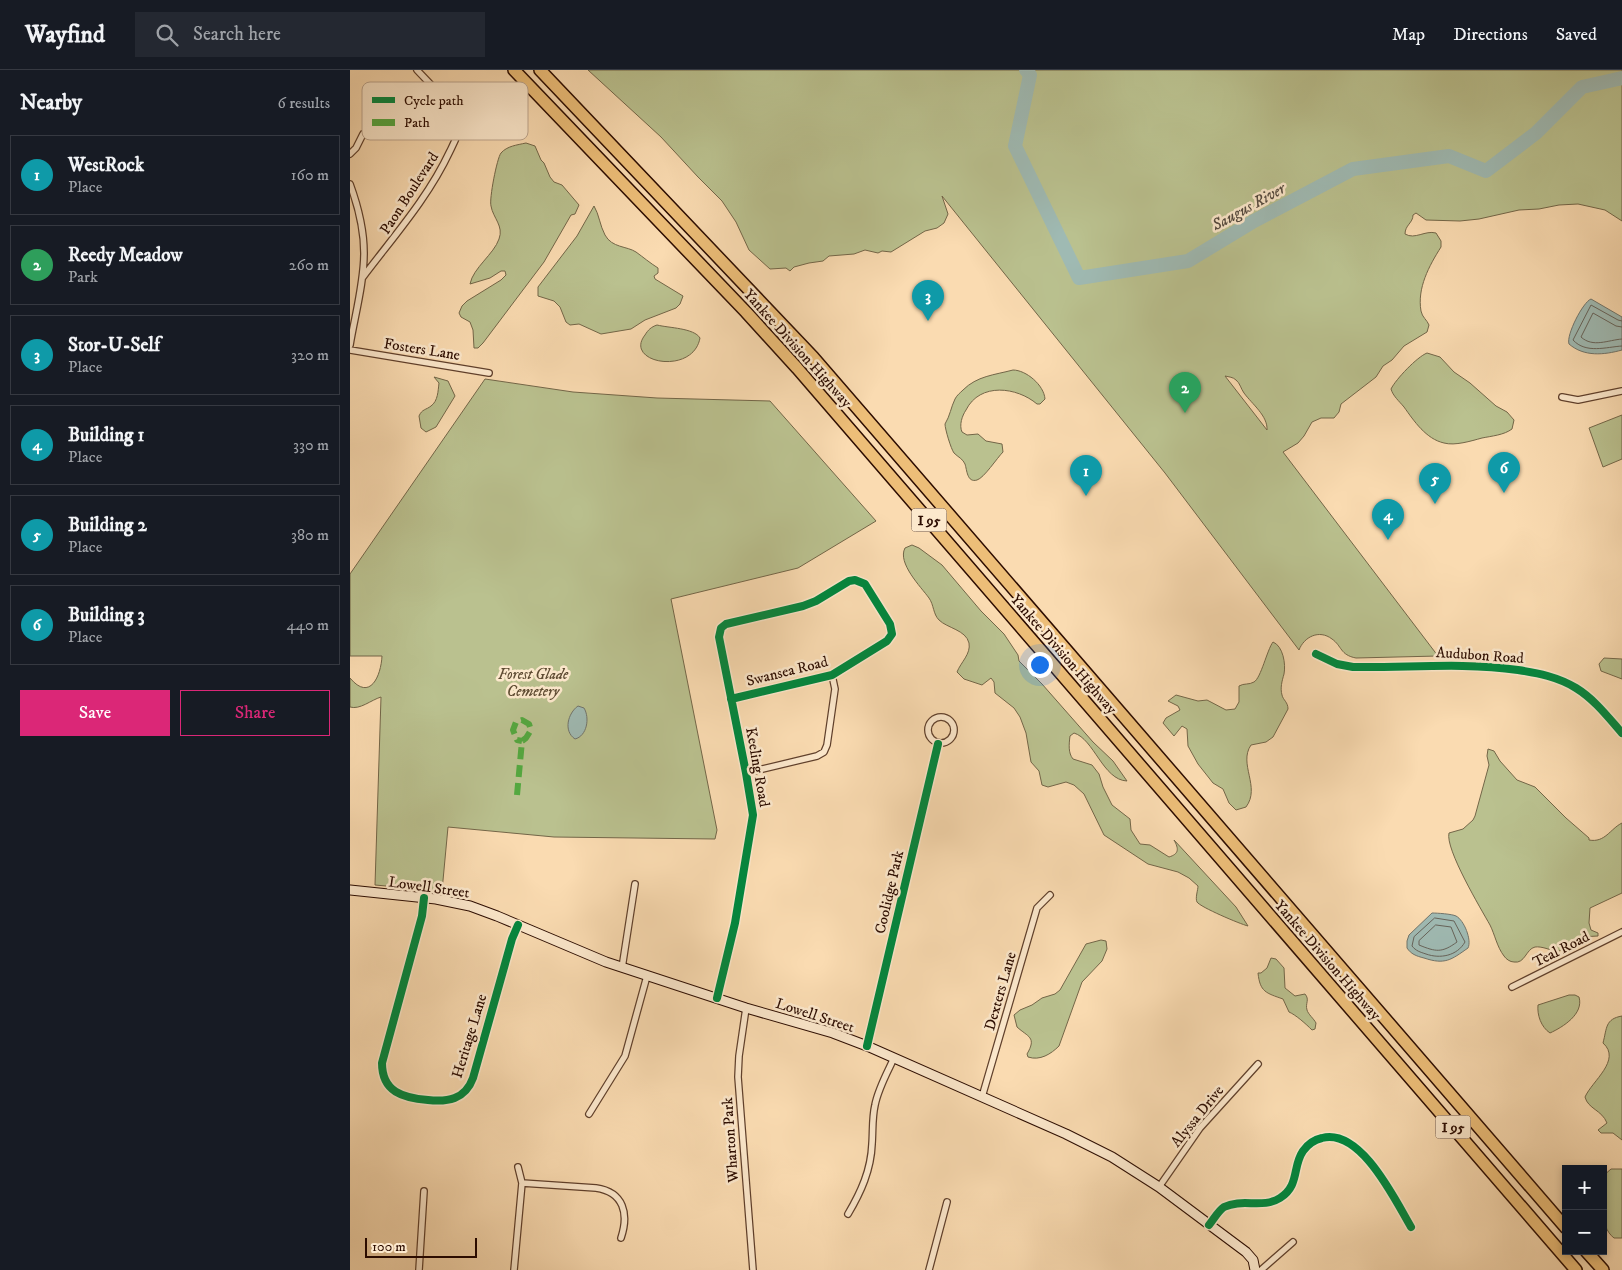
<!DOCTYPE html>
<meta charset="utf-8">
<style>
body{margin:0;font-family:"IM FELL DW Pica",serif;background:#242831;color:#f1f3f6}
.controls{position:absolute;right:15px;bottom:15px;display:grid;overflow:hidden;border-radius:0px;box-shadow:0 2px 8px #0003}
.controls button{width:45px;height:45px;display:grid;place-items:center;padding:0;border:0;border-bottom:1px solid #363941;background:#171b24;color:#f1f3f6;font:25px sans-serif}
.scale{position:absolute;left:15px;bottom:12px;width:112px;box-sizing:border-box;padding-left:5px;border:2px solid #2c0c00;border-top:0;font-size:14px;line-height:18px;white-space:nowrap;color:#2c0c00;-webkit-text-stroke:4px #fce8cc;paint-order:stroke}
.you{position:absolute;left:689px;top:594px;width:18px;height:18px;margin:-12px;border:4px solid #fff;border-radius:50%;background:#1a73e8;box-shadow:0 0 0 8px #1a73e833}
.badge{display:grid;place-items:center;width:32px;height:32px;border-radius:50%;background:#db2777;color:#fff;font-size:16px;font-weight:700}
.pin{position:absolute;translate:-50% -41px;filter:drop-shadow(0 1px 2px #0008)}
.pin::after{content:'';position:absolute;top:26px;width:18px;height:15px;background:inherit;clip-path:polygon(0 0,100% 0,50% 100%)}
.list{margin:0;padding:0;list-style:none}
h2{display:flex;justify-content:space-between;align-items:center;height:65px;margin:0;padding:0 20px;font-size:21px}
h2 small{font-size:16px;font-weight:400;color:#9ea1a6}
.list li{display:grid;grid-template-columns:32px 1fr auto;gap:15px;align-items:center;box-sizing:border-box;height:80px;margin:0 10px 10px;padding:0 10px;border:1px solid #363941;border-radius:0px}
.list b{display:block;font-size:19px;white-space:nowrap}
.list p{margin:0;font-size:16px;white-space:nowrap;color:#9ea1a6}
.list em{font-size:16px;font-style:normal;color:#9ea1a6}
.actions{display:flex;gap:10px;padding:15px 20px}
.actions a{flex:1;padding:11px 0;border:1px solid #db2777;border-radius:0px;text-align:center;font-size:18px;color:#db2777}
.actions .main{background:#db2777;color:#fff}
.icon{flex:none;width:28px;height:28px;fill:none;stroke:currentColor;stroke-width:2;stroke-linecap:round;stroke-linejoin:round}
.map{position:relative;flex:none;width:1272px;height:1200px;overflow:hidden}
header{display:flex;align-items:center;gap:30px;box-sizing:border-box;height:70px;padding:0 25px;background:#171b24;border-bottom:1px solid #363941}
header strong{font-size:24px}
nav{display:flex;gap:28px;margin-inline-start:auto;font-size:18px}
.search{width:350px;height:45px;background:#242831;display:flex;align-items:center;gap:12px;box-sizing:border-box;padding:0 18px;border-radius:0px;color:#9ea1a6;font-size:19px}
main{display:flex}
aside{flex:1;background:#171b24}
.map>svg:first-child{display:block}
</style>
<header>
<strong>Wayfind</strong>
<div class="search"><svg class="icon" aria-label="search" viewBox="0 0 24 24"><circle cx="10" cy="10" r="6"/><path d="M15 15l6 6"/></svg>Search here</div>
<nav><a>Map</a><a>Directions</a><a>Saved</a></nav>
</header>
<main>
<aside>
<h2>Nearby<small>6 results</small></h2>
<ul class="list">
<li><span class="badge" style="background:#0f9aa8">1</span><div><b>WestRock</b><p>Place</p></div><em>160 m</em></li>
<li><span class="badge" style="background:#2e9e5b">2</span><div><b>Reedy Meadow</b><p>Park</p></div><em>260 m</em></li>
<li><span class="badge" style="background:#0f9aa8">3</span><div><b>Stor-U-Self</b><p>Place</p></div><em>320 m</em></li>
<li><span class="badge" style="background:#0f9aa8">4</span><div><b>Building 1</b><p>Place</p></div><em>330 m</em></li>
<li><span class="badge" style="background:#0f9aa8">5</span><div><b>Building 2</b><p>Place</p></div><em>380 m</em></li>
<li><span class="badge" style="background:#0f9aa8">6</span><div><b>Building 3</b><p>Place</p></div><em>440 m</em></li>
</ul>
<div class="actions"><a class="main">Save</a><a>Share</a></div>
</aside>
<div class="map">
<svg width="1272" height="1200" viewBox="0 0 1272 1200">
<rect width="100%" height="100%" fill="#fadbb1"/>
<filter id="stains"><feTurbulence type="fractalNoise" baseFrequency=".004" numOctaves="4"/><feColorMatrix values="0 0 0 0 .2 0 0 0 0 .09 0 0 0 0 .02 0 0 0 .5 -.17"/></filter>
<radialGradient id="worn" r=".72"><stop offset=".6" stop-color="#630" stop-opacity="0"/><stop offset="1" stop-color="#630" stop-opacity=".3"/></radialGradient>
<!-- green -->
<path fill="#bac18f" stroke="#736648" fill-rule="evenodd" d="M238,0h1034v151l-17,-11 -27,-6 -19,1 -20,4 -20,1 -40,9 -19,2 -34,-1 -10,-7 -3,2c0,8 -8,10 -8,19 10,6 20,-4 31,-1l5,8v6c-12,19 -24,41 -20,64 1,6 6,9 8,14l-2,7 -23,14 -12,14 -9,6 -7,11 -35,27 -2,8 -5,6h-13l-9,4 -8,14 -6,7 -15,9 155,204 -82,2c-16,-3 -14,-12 -24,-19 -13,-10 -28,-2 -33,11l-134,-177 -223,-277 6,18 -4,9 -7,5 -12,3 -34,21 -9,-1 -4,2 -13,-3 -11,4 -25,2 -6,5 -14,2 -15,4 -4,4 -4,-3 -16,1 -21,-19 -13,-28 -14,-21 -24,-24 -37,-40zM875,306c4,1 8,1 11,4 4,3 5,9 8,13 8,11 24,23 23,37z
M176,73l9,3 6,14 3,3 6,14 4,5 8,3 17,20 -4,9 -4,1 -27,47 -61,81 -5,5h-4l-1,-18 -3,-8 -9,-5 -2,-4 3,-7 5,-5 34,-21 5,-5 -1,-4h-4l-11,7 -20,6c3,-16 24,-30 29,-45 5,-13 -6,-21 -8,-33 -2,-7 6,-48 10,-53 6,-7 16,-8 25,-10z
M244,136c5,8 6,20 11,29 7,13 22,11 31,17 7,5 14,11 22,16v5l-4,3 1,3 28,17 -3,8 -4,4 -31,12 -14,9 -30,5 -22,-10 -9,1 -4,-3 -6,-15 -6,-6 -16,-5v-9l39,-51z
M307,255c12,3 37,3 43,13 -7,38 -77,25 -55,-3 3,-5 6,-8 12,-10z
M1077,283l13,4 14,15 16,11 26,23 11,6 7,8 -2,9c-8,6 -20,7 -30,9 -11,3 -27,8 -38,5 -18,-4 -30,-22 -40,-36 -5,-6 -11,-11 -13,-18 5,-10 26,-32 36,-36z
M663,300c13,0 31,15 32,29l-5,5h-3c-20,-17 -57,-22 -71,6 -4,6 -7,15 -4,22l5,3 11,-1 8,7 16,3 1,8c-6,6 -19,26 -26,28 -10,3 -10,-10 -12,-16 -2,-5 -7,-7 -11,-11 -3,-4 -9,-24 -9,-29 5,-8 6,-17 10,-25 2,-4 5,-6 8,-9 14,-14 31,-15 50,-20z
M84,307l14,4 7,15 -19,31 -10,5 -5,-4 -2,-12c3,-7 7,-6 12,-10 7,-5 7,-15 8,-23z
M135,309l88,13 84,6 113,3 106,120 -78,47 -127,31 46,231 -2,9 -161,-2 -106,-10 -6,64 -67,-6 6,-188c-10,3 -21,13 -31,10v-29c20,24 31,-2 32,-22h-32v-82z
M1272,345v44l-19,8 -14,-39z
M562,475l7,3 23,17 39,46 23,23 14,21 1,6 23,23 51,58 20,19 14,20c-24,-1 -33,-42 -53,-48l-4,3c-1,8 -2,17 3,23l19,6 7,9 4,13 9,18 18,14 1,11 9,14 10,1 19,12c10,-3 10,-8 5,-17l62,67 12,19c-8,-2 -48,-19 -51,-24 -2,-4 1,-12 1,-16l-9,-8 -11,-6 -30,-8 -44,-29 -20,-41 -10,-9 -8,-3 -18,5 -6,-2 -3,-14 -8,-9 -5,-29 -6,-16 -6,-9 -19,-15 -1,-11 -3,-4 -9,7 -18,-6 -7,-7c4,-10 14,-18 12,-29 -3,-13 -22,-15 -30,-23 -6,-6 -5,-15 -10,-22 -8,-11 -32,-35 -24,-50z
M923,572c10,4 13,22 11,32 -2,7 -4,14 -2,21 1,5 6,7 6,14l-15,28 -7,5 -15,3c-13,19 10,42 -5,62l-10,3 -7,-7 -6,-14 -10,-6 -15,-19 -10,-18 -1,-17 -5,-3 -8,10 -11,-13 3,-5 14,-8 -2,-4 -10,-5 8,-6 22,6 9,-1 19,10 9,-1 4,-7v-16c5,-3 10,-1 15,-4 7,-4 13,-32 19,-40z
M1254,588l18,1v20l-21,-8 -2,-7z
M1138,679l6,2 6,10 17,19 18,7 31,31 23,20v2c16,3 21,-11 33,-17v70l-32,15 -1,15 2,7 7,3v3l-19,1 -6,7 -16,8c-6,-2 -16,-6 -22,-5 -9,2 -10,17 -21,15 -4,0 -8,-3 -10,-6 -7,-9 -9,-21 -14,-31 -9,-16 -45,-76 -41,-92l14,-4 10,-9 2,-4 14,-51 -2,-9z
M751,870l5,1 1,8 -5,12 -20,21 -23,64c-8,8 -19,15 -31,11l-1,-3c10,-17 1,-17 -10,-27l-3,-12 6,-5 12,-5 10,-7 13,-4 5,-4 26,-46z
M921,888l5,1 8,9 1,20 10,8 10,-2c5,6 0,9 2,16 1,4 7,9 9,13l-1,6 -3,1c-6,-6 -16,-15 -23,-18l-6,-13c-17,-6 -23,-7 -25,-26h3l6,-5z
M1219,925h6l4,2c5,17 -16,30 -29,36 -9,-6 -13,-18 -12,-28z
M1272,946v124l-9,-7h-12l-3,-3 9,-7c-5,-13 -19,-14 -22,-26 7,-16 37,-37 18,-54 4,-15 2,-24 19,-27z
M1261,1099h11v69h-8c-16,-12 -11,-43 -11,-62z"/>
<!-- water -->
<path fill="#9fbab3" stroke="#71746b" d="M1241,229l31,18v33c-18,5 -38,7 -53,-6 -3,-9 14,-42 22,-45z
M228,636l6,2c6,10 3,28 -9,31 -12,-8 -7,-26 3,-33z
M1082,843c5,0 20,1 24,3 8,4 16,24 12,32 -17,12 -23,17 -44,10 -8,-2 -13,-4 -17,-10v-7l2,-6z"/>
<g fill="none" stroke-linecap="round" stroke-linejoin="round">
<!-- shore -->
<path stroke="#66635a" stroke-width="1" d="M1272,251l-4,-1 -27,-15 -18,35c13,14 33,7 49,6
M1272,257l-6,-1 -23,-13 -12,24c12,11 27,3 41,2
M1085,848l19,3 11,21c-8,14 -25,17 -39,12 -6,-2 -10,-3 -14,-8l2,-9z
M1086,855l15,2 6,15c-15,11 -21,10 -38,3v-4z"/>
<!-- river -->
<path stroke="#9fbab3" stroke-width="14" d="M676,0l4,5 -15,71 64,132 109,-17 66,-40 99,-52 96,-13 37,15 50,-38 46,-46 40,-9"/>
<!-- minor casing -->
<g stroke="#60402c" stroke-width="8">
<path id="minor" d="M0,84l6,-6 7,-14
M0,114c8,22 14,45 14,69 0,30 -9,62 -14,92
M13,207c31,-41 65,-79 87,-126 4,-8 10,-19 10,-29 -1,-4 -3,-7 -4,-11l-39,-41
M0,280l139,23
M1212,327l16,3 44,-9
M966,584l21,10 16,3c55,1 109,-5 165,3 20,3 40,7 58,18 18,11 32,29 46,45
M578 660a13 13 0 1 1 26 0a13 13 0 1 1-26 0Z
M396,703l71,-17 7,-4 3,-7 8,-56 -3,-14
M74,828l-2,18 -40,147c0,29 21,35 46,37 19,2 37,0 45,-22l39,-139 6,-14
M272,898l13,-84
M1162,917l110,-55
M367,928l18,-75 18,-108 -7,-42 -27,-136 2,-9 5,-4 77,-18 13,-5 33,-20 6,-1 10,4 25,40 2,10 -5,7 -55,34 -101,24
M396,938l-7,48 -1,21 15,193
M517,976l71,-302
M632,1027l55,-189 13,-13
M239,1044l36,-58 22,-80
M172,1113l74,5c28,4 33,26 25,50
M809,1117l41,-59 58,-64
M498,1144c13,-22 23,-44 24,-70 1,-13 0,-26 3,-39 3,-16 12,-32 19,-47
M859,1155c5,-6 9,-14 15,-18 18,-9 39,2 56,-9 20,-13 12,-31 23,-47 5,-7 10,-11 19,-13 39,-10 73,62 89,89
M69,1200l5,-79
M164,1200l8,-87 -4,-16
M579,1200l18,-68
M911,1200l32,-28"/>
</g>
<!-- secondary casing -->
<g stroke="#2c0c00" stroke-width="11">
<path id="secondary" d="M0,820l86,9 34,7 27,10 109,46 140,46 87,25 34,13 199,88 46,23 47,30 87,65 7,8 2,10"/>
</g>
<!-- motorway casing -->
<g stroke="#2c0c00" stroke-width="14">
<path id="motorway" d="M164,0l232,242 51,56 779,902
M190,0l273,287 753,871
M1236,1181l17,19"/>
</g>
<!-- minor -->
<use href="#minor" stroke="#fce8cc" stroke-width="5.5"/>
<!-- secondary -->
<use href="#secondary" stroke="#fce8cc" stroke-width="9"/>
<!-- motorway -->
<use href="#motorway" stroke="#edbe78" stroke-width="11"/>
<!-- quiet -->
<path stroke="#54a840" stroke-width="6" stroke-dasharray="12 6" stroke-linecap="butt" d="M167,725l5,-54 4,-3 5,-8 -2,-6 -7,-4 -6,2 -3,8 4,10 5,1"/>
<!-- cycleway casing -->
<g stroke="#fce8cc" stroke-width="11">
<path id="cycleway" d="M966,584l21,10 16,3c55,1 109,-5 165,3 20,3 40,7 58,18 18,11 32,29 46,45
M74,828l-2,18 -40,147c0,29 21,35 46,37 19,2 37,0 45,-22l39,-139 6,-14
M367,928l18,-75 18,-108 -7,-42 -27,-136 2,-9 5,-4 77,-18 13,-5 33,-20 6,-1 10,4 25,40 2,10 -5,7 -55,34 -101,24
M517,976l71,-302
M859,1155c5,-6 9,-14 15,-18 18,-9 39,2 56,-9 20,-13 12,-31 23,-47 5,-7 10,-11 19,-13 39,-10 73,62 89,89"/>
</g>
<!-- cycleway -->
<use href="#cycleway" stroke="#00873e" stroke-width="8"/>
</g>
<g text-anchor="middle" stroke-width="5" stroke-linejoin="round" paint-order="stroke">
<!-- shield labels -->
<g fill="#fce8cc" stroke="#6a4e3d" stroke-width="1">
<rect x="561.5" y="438.5" width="35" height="23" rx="4"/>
<rect x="1085.5" y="1045.5" width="35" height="23" rx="4"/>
</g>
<g font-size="14" font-weight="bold" fill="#2c0c00">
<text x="579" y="455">I 95</text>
<text x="1103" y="1062">I 95</text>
</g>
<!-- street labels -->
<g font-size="15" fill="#2c0c00" stroke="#fce8cc">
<text transform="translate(59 123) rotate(-57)" y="5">Paon Boulevard</text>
<text transform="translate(448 278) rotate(48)" y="5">Yankee Division Highway</text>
<text transform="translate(72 279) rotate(9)" y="5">Fosters Lane</text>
<text transform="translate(714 584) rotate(49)" y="5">Yankee Division Highway</text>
<text transform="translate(1130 585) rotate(4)" y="5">Audubon Road</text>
<text transform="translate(437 601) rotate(-14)" y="5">Swansea Road</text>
<text transform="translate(408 697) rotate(80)" y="5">Keeling Road</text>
<text transform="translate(79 817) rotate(8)" y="5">Lowell Street</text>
<text transform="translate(539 822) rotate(-77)" y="5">Coolidge Park</text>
<text transform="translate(1211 879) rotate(-27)" y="5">Teal Road</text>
<text transform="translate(978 890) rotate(49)" y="5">Yankee Division Highway</text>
<text transform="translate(650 921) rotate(-74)" y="5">Dexters Lane</text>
<text transform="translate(465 945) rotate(18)" y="5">Lowell Street</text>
<text transform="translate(119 966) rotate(-73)" y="5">Heritage Lane</text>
<text transform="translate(847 1046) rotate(-51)" y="5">Alyssa Drive</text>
<text transform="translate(380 1070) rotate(-94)" y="5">Wharton Park</text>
</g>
<!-- park labels -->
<g font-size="15" font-style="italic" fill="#5e4b32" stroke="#fce8cc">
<text x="183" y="609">Forest Glade<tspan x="183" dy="17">Cemetery</tspan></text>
</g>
<!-- water labels -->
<g font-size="16" font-style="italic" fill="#54493f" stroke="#fce8cc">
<text transform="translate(898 136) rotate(-29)" y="6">Saugus River</text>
</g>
</g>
<!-- legend -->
<rect x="12" y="12" width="166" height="58" rx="8" fill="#fce8cc" stroke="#bea68f" stroke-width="1"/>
<rect x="22" y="27" width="23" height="6" fill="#00873e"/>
<rect x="22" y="49" width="23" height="7" fill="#54a840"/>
<g font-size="14" fill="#2c0c00">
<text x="54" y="35">Cycle path</text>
<text x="54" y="57">Path</text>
</g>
<rect width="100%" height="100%" filter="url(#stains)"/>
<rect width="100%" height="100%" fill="url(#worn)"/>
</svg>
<div class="controls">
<button>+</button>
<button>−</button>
</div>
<div class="scale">100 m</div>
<div class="you"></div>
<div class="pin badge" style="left:736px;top:426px;background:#0f9aa8">1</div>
<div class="pin badge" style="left:835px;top:343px;background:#2e9e5b">2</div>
<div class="pin badge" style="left:578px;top:251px;background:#0f9aa8">3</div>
<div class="pin badge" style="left:1038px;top:470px;background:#0f9aa8">4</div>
<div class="pin badge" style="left:1085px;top:434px;background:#0f9aa8">5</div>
<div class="pin badge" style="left:1154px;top:423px;background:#0f9aa8">6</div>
</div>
</main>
